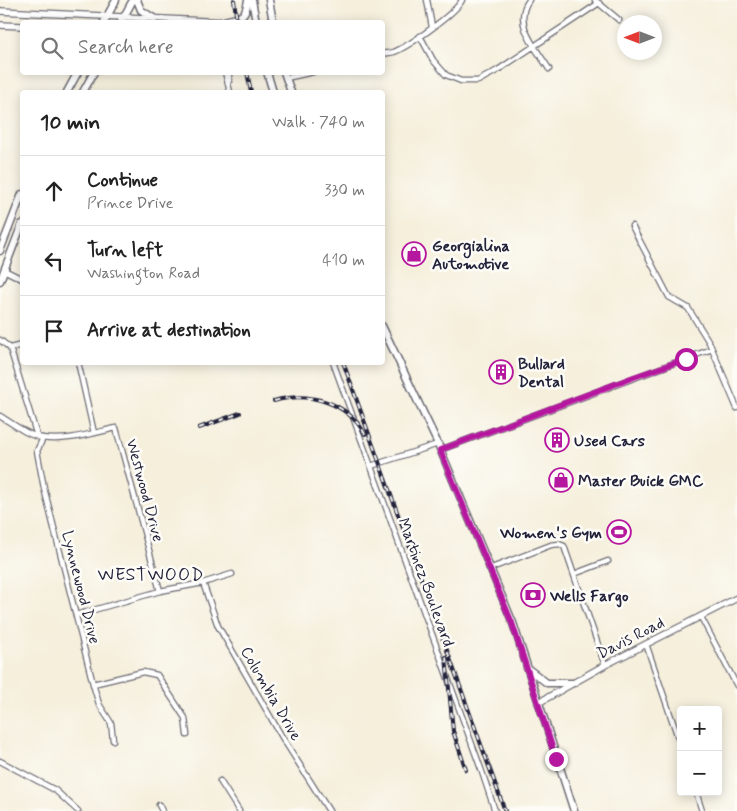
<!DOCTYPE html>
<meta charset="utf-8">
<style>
body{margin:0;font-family:Mynerve,sans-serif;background:#f6f6f6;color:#222}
.controls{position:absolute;right:15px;bottom:15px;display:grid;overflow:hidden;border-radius:5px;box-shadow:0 2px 12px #0003}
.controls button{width:45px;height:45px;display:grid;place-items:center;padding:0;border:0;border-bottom:1px solid #e0e0e0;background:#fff;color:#222;font:25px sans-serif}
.compass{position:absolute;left:617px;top:15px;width:45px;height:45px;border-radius:50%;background:#fff;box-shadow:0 2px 12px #0003;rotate:270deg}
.stop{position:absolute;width:15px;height:15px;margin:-11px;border:4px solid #b5179e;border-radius:50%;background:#fff}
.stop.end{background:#b5179e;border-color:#fff;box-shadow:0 1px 5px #0008}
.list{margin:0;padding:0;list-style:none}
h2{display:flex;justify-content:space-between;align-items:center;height:65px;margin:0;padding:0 20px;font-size:21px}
h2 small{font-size:16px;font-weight:400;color:#767676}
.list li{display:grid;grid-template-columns:32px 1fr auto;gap:15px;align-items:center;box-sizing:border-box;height:70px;padding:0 20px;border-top:1px solid #e0e0e0}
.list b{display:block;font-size:19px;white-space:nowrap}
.list p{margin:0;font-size:16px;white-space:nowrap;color:#767676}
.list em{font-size:16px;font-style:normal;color:#767676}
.icon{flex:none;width:28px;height:28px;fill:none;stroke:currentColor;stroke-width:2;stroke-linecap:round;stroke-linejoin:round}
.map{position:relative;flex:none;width:737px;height:811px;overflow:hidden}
.search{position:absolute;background:#fff;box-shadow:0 2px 12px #0003;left:20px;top:20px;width:365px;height:55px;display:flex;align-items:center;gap:12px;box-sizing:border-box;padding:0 18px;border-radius:5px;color:#767676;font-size:19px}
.panel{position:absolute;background:#fff;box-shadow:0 2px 12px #0003;left:20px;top:90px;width:365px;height:275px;border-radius:5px}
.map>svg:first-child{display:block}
</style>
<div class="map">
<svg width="737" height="811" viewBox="0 0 737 811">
<rect width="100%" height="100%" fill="#fdfcf7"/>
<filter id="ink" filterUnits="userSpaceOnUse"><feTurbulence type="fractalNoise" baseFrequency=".02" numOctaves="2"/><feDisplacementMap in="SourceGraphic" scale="10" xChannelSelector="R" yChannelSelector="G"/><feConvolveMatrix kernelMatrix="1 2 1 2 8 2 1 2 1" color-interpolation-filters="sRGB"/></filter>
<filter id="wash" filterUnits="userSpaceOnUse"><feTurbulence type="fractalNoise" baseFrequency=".0096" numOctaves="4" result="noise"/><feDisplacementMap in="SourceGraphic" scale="20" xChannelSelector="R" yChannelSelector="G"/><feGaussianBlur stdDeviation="1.12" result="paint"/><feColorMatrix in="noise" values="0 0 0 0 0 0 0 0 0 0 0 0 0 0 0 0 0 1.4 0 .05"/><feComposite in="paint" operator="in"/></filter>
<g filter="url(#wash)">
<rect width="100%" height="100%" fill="#f5efdc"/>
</g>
<g filter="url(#ink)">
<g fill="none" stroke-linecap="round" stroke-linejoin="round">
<!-- minor casing -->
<g stroke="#6c6a73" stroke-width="7">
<path id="minor" d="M427,0l5,27
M529,0c-17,23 7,48 20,69
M595,0l24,20
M420,36l13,24 13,15 15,6h17l20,-11 101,-67
M382,54c4,-1 9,-1 12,-2 15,-6 62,-39 68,-52
M225,72l5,20
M286,78l27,-6
M229,81v-9
M632,226l37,71 19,11 21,34 28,66
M4,270l18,9
M0,340l10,8 27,88
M10,348l12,-3
M78,362l16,71
M333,362l148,407 14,42
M0,416c13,8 27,19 42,22 24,4 51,-5 74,-10l44,163
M43,438l-6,13 7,37 49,196 6,20 12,19 2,17
M440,450l272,-101
M371,466l67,-22
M489,569l62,-24 8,-1 5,2 41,119
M574,574l34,-13
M203,583l15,43 64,111 47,74
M76,615l84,-24 43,-8 29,-9
M701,617l36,69
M646,644l35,102
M93,684l50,-12 14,3 28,43 2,17
M0,761l55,29 23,21
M220,781l19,30
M696,792l6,19
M159,805l3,6"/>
</g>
<!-- secondary casing -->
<g stroke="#6c6a73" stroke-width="8">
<path id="secondary" d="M0,11l225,11
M0,25l22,1
M538,703l67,-38 132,-67"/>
</g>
<!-- primary casing -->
<g stroke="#6c6a73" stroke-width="9">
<path id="primary" d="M137,0l4,10 14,9
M252,0l4,22
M269,0l4,22
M104,22l12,-22
M121,22l12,-22
M221,22c17,-6 24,-1 27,-22
M267,72l6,20
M284,72l7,20
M67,92l11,-20
M83,92l11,-20
M0,251l22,-57
M0,281l22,-57
M382,326l56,118 75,179 61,188
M527,668l20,15h26"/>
</g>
<!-- minor -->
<use href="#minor" stroke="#fff" stroke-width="4.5"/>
<!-- secondary -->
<use href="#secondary" stroke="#fff" stroke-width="5.5"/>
<!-- primary -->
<use href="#primary" stroke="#fff" stroke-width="6"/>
<!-- rail casing -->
<g stroke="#22223b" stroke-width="4">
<path id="rail" d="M234,0l3,22
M247,72l4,20
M343,362l162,449
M274,401c35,-10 73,1 91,33
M199,428l41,-15
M446,657l7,74 13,39"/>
</g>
<!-- rail -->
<use href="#rail" stroke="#fdfcf7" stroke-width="2" stroke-dasharray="5.5" stroke-linecap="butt"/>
</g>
</g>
<g fill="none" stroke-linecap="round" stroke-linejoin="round" filter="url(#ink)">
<!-- route -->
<path stroke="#b5179e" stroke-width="6" d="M556,759l-44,-136 -72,-173 194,-73 52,-18"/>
</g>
<!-- icons -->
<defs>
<g id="shop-ring" transform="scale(1.25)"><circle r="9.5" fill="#fdfcf7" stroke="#b5179e" stroke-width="1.5"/><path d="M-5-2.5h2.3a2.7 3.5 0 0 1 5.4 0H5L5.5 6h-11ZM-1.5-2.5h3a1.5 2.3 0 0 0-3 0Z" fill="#b5179e"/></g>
<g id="building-ring" transform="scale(1.25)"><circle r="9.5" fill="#fdfcf7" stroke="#b5179e" stroke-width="1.5"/><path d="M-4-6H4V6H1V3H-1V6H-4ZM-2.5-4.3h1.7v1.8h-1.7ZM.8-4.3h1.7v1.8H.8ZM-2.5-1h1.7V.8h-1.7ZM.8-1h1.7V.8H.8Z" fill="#b5179e"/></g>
<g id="stadium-ring" transform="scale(1.25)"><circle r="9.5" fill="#fdfcf7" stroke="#b5179e" stroke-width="1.5"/><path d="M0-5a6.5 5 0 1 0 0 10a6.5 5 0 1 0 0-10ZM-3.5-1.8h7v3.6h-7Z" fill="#b5179e"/></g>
<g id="bank-ring" transform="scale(1.25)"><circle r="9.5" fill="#fdfcf7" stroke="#b5179e" stroke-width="1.5"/><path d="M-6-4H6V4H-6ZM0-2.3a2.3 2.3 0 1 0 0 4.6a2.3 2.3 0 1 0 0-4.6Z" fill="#b5179e"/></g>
</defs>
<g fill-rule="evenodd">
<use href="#shop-ring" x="414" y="254"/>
<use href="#building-ring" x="501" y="372"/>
<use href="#building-ring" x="557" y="440"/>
<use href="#shop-ring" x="561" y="480"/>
<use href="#stadium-ring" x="619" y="532"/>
<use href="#bank-ring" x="533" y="595"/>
</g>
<g text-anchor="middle" stroke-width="5" stroke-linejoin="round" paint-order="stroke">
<!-- poi labels -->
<g font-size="16" font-weight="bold" fill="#22223b" stroke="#fdfcf7" text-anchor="start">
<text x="432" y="251">Georgialina<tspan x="432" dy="18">Automotive</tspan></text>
<text x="518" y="369">Bullard<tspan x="518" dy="18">Dental</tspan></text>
<text x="574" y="446">Used Cars</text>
<text x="578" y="486">Master Buick GMC</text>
<text x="602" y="538" text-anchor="end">Women's Gym</text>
<text x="550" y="601">Wells Fargo</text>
</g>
<!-- street labels -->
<g font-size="16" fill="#22223b" stroke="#fdfcf7">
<text transform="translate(146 490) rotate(75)" y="6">Westwood Drive</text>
<text transform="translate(427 582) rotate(70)" y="6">Martinez Boulevard</text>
<text transform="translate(82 587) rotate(76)" y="6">Lynnewood Drive</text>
<text transform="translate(630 637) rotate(-27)" y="6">Davis Road</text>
<text transform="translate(272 693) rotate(60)" y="6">Columbia Drive</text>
</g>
<!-- neighbourhood labels -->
<g font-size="18" letter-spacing="1" fill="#22223b" stroke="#fdfcf7">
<text x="151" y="580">WESTWOOD</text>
</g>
</g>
</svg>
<div class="controls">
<button>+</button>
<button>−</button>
</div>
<svg class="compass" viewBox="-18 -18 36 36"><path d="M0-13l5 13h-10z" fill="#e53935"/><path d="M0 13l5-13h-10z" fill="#767676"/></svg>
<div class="stop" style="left:686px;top:359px"></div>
<div class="stop end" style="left:556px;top:759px"></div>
<div class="search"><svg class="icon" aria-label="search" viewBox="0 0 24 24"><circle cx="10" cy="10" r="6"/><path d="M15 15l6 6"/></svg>Search here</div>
<section class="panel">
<h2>10 min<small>Walk · 740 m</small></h2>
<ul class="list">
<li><svg class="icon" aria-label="ahead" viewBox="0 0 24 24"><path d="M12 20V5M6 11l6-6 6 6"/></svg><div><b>Continue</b><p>Prince Drive</p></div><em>330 m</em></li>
<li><svg class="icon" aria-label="left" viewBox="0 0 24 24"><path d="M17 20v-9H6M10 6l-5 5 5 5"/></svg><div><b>Turn left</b><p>Washington Road</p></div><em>410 m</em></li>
<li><svg class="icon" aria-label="arrive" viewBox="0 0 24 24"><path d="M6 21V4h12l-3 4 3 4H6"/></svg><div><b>Arrive at destination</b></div></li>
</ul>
</section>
</div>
